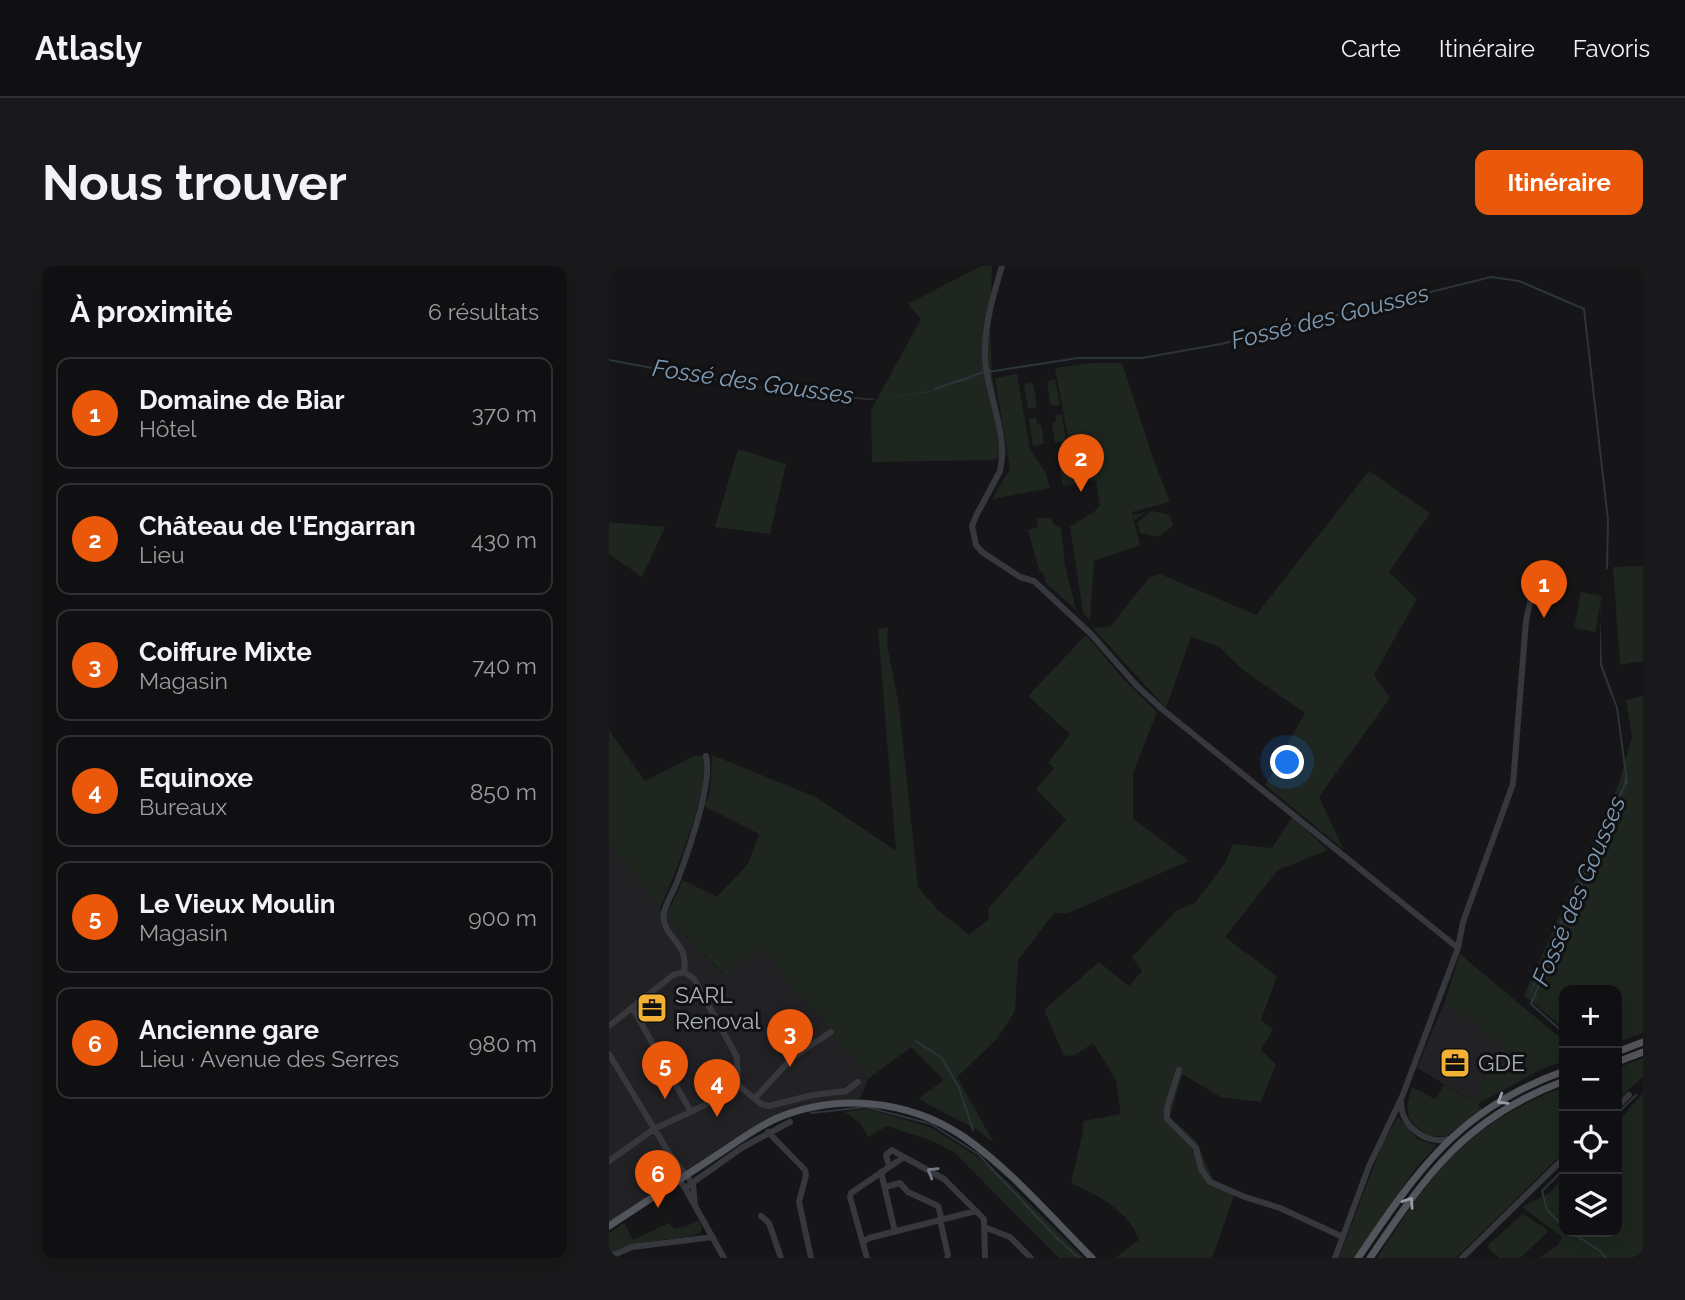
<!DOCTYPE html>
<html lang="fr">
<meta charset="utf-8">
<style>
body{margin:0;font-family:Raleway,sans-serif;background:#19191b;color:#f1f3f6}
.controls{position:absolute;right:21px;bottom:21px;display:grid;overflow:hidden;border-radius:14px;box-shadow:0 7px 28px #0002}
.controls button{width:63px;height:63px;display:grid;place-items:center;padding:0;border:0;border-bottom:2px solid #303032;background:#101012;color:#f1f3f6;font:35px sans-serif}
.you{position:absolute;left:679px;top:497px;width:24px;height:24px;margin:-18px;border:5px solid #fff;border-radius:50%;background:#1a73e8;box-shadow:0 0 0 10px #1a73e833}
.badge{display:grid;place-items:center;width:46px;height:46px;border-radius:50%;background:#ea580c;color:#fff;font-size:23px;font-weight:700}
.pin{position:absolute;translate:-50% -58px;filter:drop-shadow(0 2px 4px #0008)}
.pin::after{content:'';position:absolute;top:37px;width:24px;height:21px;background:inherit;clip-path:polygon(0 0,100% 0,50% 100%)}
.list{margin:0;padding:0;list-style:none}
h2{display:flex;justify-content:space-between;align-items:center;height:91px;margin:0;padding:0 28px;font-size:30px}
h2 small{font-size:23px;font-weight:400;color:#9c9d9f}
.list li{display:grid;grid-template-columns:46px 1fr auto;gap:21px;align-items:center;box-sizing:border-box;height:112px;margin:0 14px 14px;padding:0 14px;border:2px solid #303032;border-radius:14px}
.list b{display:block;font-size:26px;white-space:nowrap}
.list p{margin:0;font-size:23px;white-space:nowrap;color:#9c9d9f}
.list em{font-size:23px;font-style:normal;color:#9c9d9f}
.icon{flex:none;width:38px;height:38px;fill:none;stroke:currentColor;stroke-width:2;stroke-linecap:round;stroke-linejoin:round}
.map{position:relative;flex:none;width:1034px;height:992px;overflow:hidden;border-radius:14px}
header{display:flex;align-items:center;gap:42px;box-sizing:border-box;height:98px;padding:0 35px;background:#101012;border-bottom:2px solid #303032}
header strong{font-size:33px}
nav{display:flex;gap:38px;margin-inline-start:auto;font-size:24px}
.intro{display:flex;align-items:center;justify-content:space-between;box-sizing:border-box;height:168px;padding:0 42px}
h1{margin:0;font-size:49px}
.button{padding:18px 32px;border-radius:14px;background:#ea580c;color:#fff;font-size:24px;font-weight:700}
main{display:flex;gap:42px;padding:0 42px}
aside{flex:1;background:#101012;border-radius:14px;box-shadow:0 7px 28px #0002}
.map>svg:first-child{display:block}
</style>
<header>
<strong>Atlasly</strong>
<nav><a>Carte</a><a>Itinéraire</a><a>Favoris</a></nav>
</header>
<div class="intro"><h1>Nous trouver</h1><a class="button">Itinéraire</a></div>
<main>
<aside>
<h2>À proximité<small>6 résultats</small></h2>
<ul class="list">
<li><span class="badge">1</span><div><b>Domaine de Biar</b><p>Hôtel</p></div><em>370 m</em></li>
<li><span class="badge">2</span><div><b>Château de l'Engarran</b><p>Lieu</p></div><em>430 m</em></li>
<li><span class="badge">3</span><div><b>Coiffure Mixte</b><p>Magasin</p></div><em>740 m</em></li>
<li><span class="badge">4</span><div><b>Equinoxe</b><p>Bureaux</p></div><em>850 m</em></li>
<li><span class="badge">5</span><div><b>Le Vieux Moulin</b><p>Magasin</p></div><em>900 m</em></li>
<li><span class="badge">6</span><div><b>Ancienne gare</b><p>Lieu · Avenue des Serres</p></div><em>980 m</em></li>
</ul>
</aside>
<div class="map">
<svg width="1034" height="992" viewBox="0 0 1034 992">
<rect width="100%" height="100%" fill="#161618"/>
<!-- built -->
<path fill="#222225" d="M0,577l57,73 58,59 34,-29 71,83 39,50 -8,20 -45,4 -40,13 -166,108v-165l23,39 5,-2 -28,-48z
M836,735l58,44 -30,56 -56,-33z"/>
<!-- green -->
<path fill="#1e261f" d="M372,0h11l-2,64 2,46 15,80 -15,4 -120,2 -1,-52 50,-91 -13,-15z
M484,97h29l31,95 17,44 -38,10 1,3 13,-3 -11,8 -2,-4 7,29 -46,16 -4,60 -7,-9 -13,-85 25,-16 5,-5 -4,-26 -33,6 -3,-15 9,-28 -14,-75z
M408,108l13,76 16,23 4,15 -58,11 18,-30 -15,-91z
M446,113l5,26 -7,1 -3,-2 -3,-22z
M421,116l3,2 4,21 -2,3 -7,1 -4,-25z
M453,148l4,27 -11,2 -3,-19 4,-3 -1,-6z
M427,151l1,7 4,1 3,19 -11,2 -4,-27z
M129,183l48,15 -16,70 -55,-7z
M760,205l61,42 -41,59 28,27 -43,76 16,23 -71,99 25,53 -79,-65 40,-72 -62,-43 -25,-24 -27,-9 -25,71 -73,-80 17,-1 39,-49 11,-4 96,41z
M542,245l19,4 3,10 -14,12 -19,-4 -3,-10z
M442,251l2,7 8,4 4,37 11,45 -30,-27 -3,-10 -4,-3 -11,-40 10,-3 -1,-8z
M0,256l56,5 -23,50 -33,-23z
M1034,300v95l-23,4 -7,-98z
M972,326l21,4 -7,36 -21,-4z
M279,361l-1,17 12,62 19,181 18,21 33,27 20,-16 -1,-10 78,-89 -30,-31 18,-21 -6,-5 22,-29 -42,-38 58,-61 39,46 32,31 -24,61v45l56,43 -121,52h-14l-36,47 -3,51 -18,28 -40,38 37,66 -17,-13 -59,-31 26,-19 -33,-33 -43,32 -39,-50 -71,-83 -33,29 -59,-59 17,-36 34,17 31,-33 11,-30 -55,-28 6,-14 2,-37 104,42 80,54 -18,-222z
M1034,430v337l-26,9v-52h-53v39l-40,-34 95,-212 13,-46 -6,-37z
M0,464l36,51 49,-25h10c6,33 -29,120 -44,152l-51,-65z
M683,551l36,33 -50,20 -53,67 52,39 -16,44 12,9 -12,21 15,14 -15,38 -40,-5 -39,-23 -12,43 27,25 16,38 23,10 -22,63 -3,5h-96l24,-18c-10,-29 -41,-45 -68,-57l12,-52v-10l38,-7 -5,-34 -23,-37 -18,12 -11,1 -20,-46 55,-48 30,24 13,-15 -10,-14 45,-47 18,-7 30,-40 8,-19 39,4z
M851,688l104,87v20l-22,8 -64,35 4,6 -36,26h-18c-24,-19 -23,-21 -16,-49l23,12 9,-14 29,16 30,-56 -58,-44z
M1034,792v19l-26,23v-32z
M955,821v65l-108,106h-79c17,-25 33,-52 52,-76 34,-44 83,-76 135,-95z
M1034,827v165h-104l19,-13 4,-8 -40,-30 27,-14 15,-16v55h53v-109z
M258,843l63,18 45,28 33,27 76,76h-25l-104,-105 -22,-12 -46,-15 -19,11 -7,-13 -16,-12z
M789,851l20,23 19,5 -21,23 -61,90h-16l43,-113z
M914,948l24,15v4l-27,25h-21l-10,-9 -1,-4z
M89,954l4,7 -1,5 -5,3 -61,9 -26,10v-21l15,-10 9,17 36,-17 5,6 13,-3z"/>
<!-- water -->
<path fill="#2c353c" d="M0,95l176,30 91,8 54,-8 25,-10 31,-4 -29,5 -28,10 -59,8 -86,-8z
M999,301l-8,51 2,47 16,43 10,74 -24,46 -76,172 9,-26 38,-85 51,-107 -10,-75 -16,-42v-49z"/>
<g fill="none" stroke-linecap="round" stroke-linejoin="round">
<!-- stream -->
<path stroke="#2c353c" stroke-width="2" d="M0,94l54,10
M326,123l46,-16 65,-10 32,-5h64l79,-14 270,-67 28,4 65,28 24,211 -1,48
M993,401l10,28
M1003,547l13,-29 1,-8
M955,767l-33,-29 74,-177
M307,775l26,17 17,30 14,42
M202,847l55,-6 65,17 47,30 78,83 23,21
M1008,848l19,-19
M955,903l-22,22 5,19 17,17
M962,966l29,19 6,7"/>
<!-- minor -->
<path stroke="#37383d" stroke-width="6" d="M393,0c-9,30 -18,60 -17,92 2,37 24,76 15,113l-24,45 -4,10 4,19 6,7 38,25 14,4 57,53 46,52 25,23 296,239 -56,149 -33,69 -34,92
M849,682l5,-26 50,-138 13,-163 8,-38
M75,706c6,-31 -24,-35 -20,-59 2,-10 9,-21 13,-31 10,-27 36,-100 29,-126
M75,706l10,7 43,78 1,28
M23,741l59,105
M0,760l64,-51 11,-3
M0,788l60,99 24,31 2,22
M570,804l-12,38v11l29,29 5,21 9,13 35,15 35,11 63,29
M129,819l23,19 8,2 44,-11 33,-4 12,-9
M147,831l37,-40 38,-25
M792,835c-1,25 25,44 48,38
M1008,841l12,-12
M159,866l37,38 1,5 -7,27 12,56
M61,892l4,16 11,14 39,70
M0,895l45,-32 49,-23 35,-21
M280,900l-3,-11 6,-5 12,7
M272,906l14,60
M276,921l15,-4 8,9 30,14 4,14
M76,922l58,-41 47,-25
M152,950l8,7 12,35
M331,954l8,35 -1,3
M375,961l26,10 21,21
M254,976l6,-4 107,-27
M0,991l23,-10 81,-10
M258,992l-17,-61 1,-4 53,-36 40,22 40,40 1,39
M853,992l102,-100"/>
<!-- major -->
<path stroke="#53555c" stroke-width="7" d="M1008,786l26,-10
M1008,796l26,-10
M0,960c37,-24 74,-49 111,-73 18,-12 36,-25 55,-34 62,-26 133,-20 189,18 47,33 87,80 128,121
M749,992c60,-89 101,-149 206,-187
M761,992c57,-84 95,-140 194,-177"/>
</g>
<!-- one-way arrows -->
<defs><path id="oneway-chevron" d="M-2-3.5L2.5 0L-2 3.5" fill="none" stroke-width="1.6" stroke-linecap="round" stroke-linejoin="round" transform="scale(1.75)"/></defs>
<g stroke="#979ba6">
<use href="#oneway-chevron" transform="translate(893 834) rotate(149)"/>
<use href="#oneway-chevron" transform="translate(800 936) rotate(-56)"/>
</g>
<use stroke="#757881" href="#oneway-chevron" transform="translate(323 906) rotate(-149)"/>
<!-- icons -->
<defs>
<g id="office-square" transform="scale(1.575)"><rect x="-9" y="-9" width="18" height="18" rx="4" fill="#f2b134" stroke="#111113"/><path d="M-6-3h4V-5.5h4V-3h4V5H-6ZM-1-4.5V-3h2v-1.5ZM-6 0V1H6V0Z" fill="#111"/></g>
</defs>
<g fill-rule="evenodd">
<use href="#office-square" x="43" y="742"/>
<use href="#office-square" x="846" y="797"/>
</g>
<g text-anchor="middle" stroke-width="6" stroke-linejoin="round" paint-order="stroke">
<!-- poi labels -->
<g font-size="23" fill="#a8adb8" stroke="#111113" text-anchor="start">
<text x="66" y="737">SARL<tspan x="66" dy="26">Renoval</tspan></text>
<text x="869" y="805">GDE</text>
</g>
<!-- water labels -->
<g font-size="24" font-style="italic" fill="#7f9bb3" stroke="#111113">
<text transform="translate(721 51) rotate(-14)" y="8">Fossé des Gousses</text>
<text transform="translate(144 116) rotate(8)" y="8">Fossé des Gousses</text>
<text transform="translate(970 625) rotate(-67)" y="8">Fossé des Gousses</text>
</g>
</g>
</svg>
<div class="controls">
<button>+</button>
<button>−</button>
<button><svg class="icon" aria-label="locate" viewBox="0 0 24 24"><circle cx="12" cy="12" r="6"/><path d="M12 2v4M12 18v4M2 12h4M18 12h4"/></svg></button>
<button><svg class="icon" aria-label="layers" viewBox="0 0 24 24"><path d="M12 4l9 5-9 5-9-5zM3 14l9 5 9-5"/></svg></button>
</div>
<div class="you"></div>
<div class="pin badge" style="left:935px;top:352px">1</div>
<div class="pin badge" style="left:472px;top:226px">2</div>
<div class="pin badge" style="left:181px;top:801px">3</div>
<div class="pin badge" style="left:108px;top:851px">4</div>
<div class="pin badge" style="left:56px;top:833px">5</div>
<div class="pin badge" style="left:49px;top:942px">6</div>
</div>
</main>
